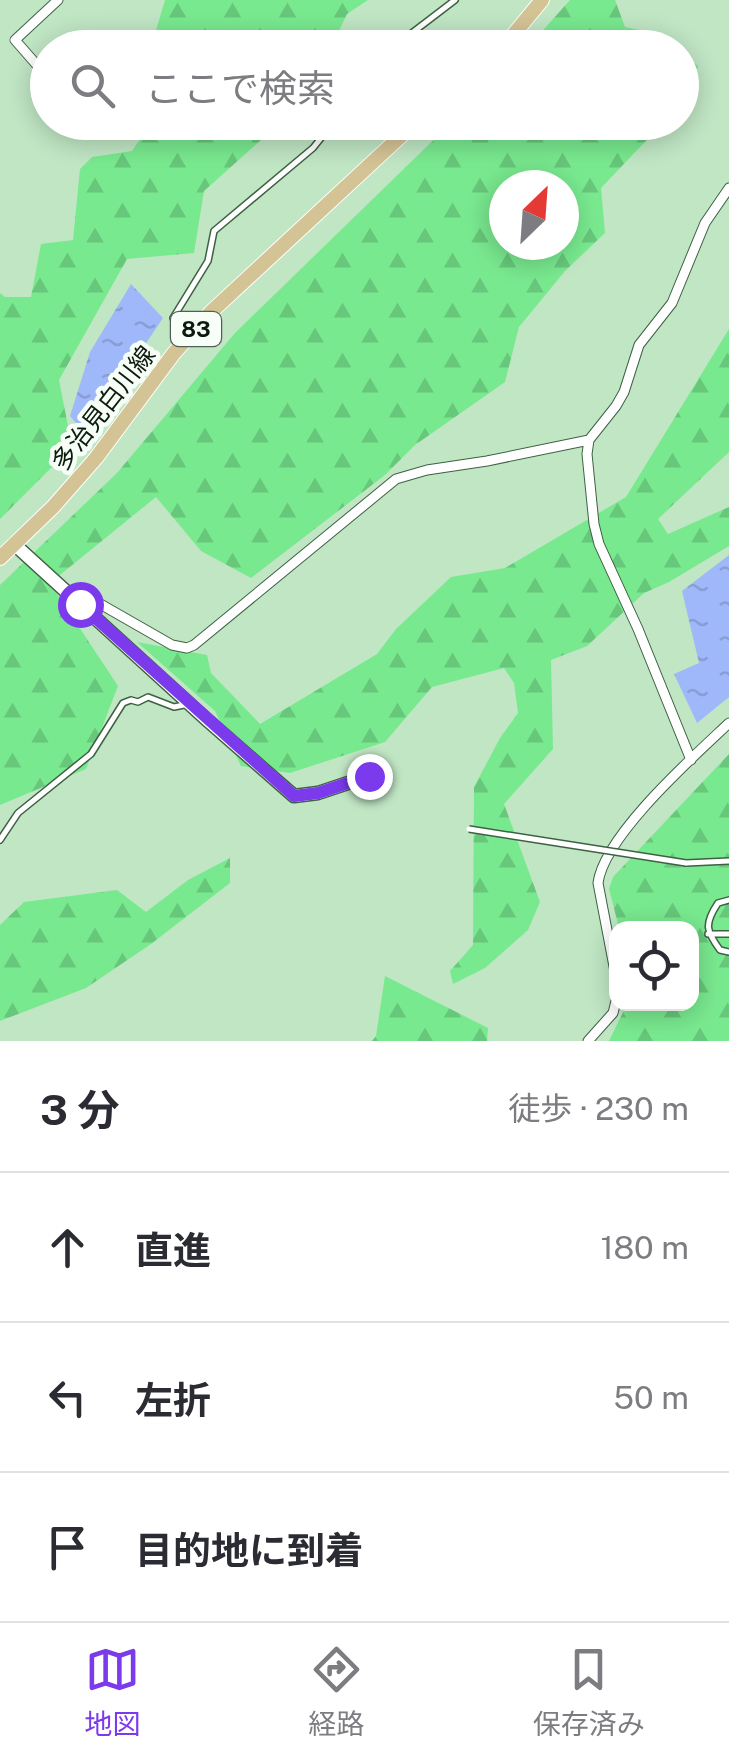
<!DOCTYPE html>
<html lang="ja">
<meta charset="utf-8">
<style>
body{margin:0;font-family:"Public Sans","Noto Sans JP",sans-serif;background:#f2f2f3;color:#2b2b33}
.controls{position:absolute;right:30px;bottom:30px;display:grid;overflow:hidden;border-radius:20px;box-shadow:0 5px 25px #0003}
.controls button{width:90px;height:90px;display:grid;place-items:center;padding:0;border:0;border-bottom:2px solid #e1e1e2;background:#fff;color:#2b2b33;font:50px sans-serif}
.compass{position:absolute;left:489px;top:170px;width:90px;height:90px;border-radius:50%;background:#fff;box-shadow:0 5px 25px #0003;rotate:25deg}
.stop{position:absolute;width:30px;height:30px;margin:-22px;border:8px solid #7c3aed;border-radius:50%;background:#fff}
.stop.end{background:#7c3aed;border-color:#fff;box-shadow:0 2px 10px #0008}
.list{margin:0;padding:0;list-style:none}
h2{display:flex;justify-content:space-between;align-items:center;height:130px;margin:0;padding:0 40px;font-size:42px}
h2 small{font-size:32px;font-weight:400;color:#7c7c81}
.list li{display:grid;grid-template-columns:65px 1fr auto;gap:30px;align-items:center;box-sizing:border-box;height:150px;padding:0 40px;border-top:2px solid #e1e1e2}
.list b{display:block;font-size:38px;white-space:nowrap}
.list em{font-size:32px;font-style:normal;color:#7c7c81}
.icon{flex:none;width:55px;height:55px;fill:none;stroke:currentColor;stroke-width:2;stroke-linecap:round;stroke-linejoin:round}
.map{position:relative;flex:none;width:729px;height:1041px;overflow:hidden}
.search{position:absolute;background:#fff;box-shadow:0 5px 25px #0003;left:30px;right:30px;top:30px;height:110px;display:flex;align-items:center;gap:25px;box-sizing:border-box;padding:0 35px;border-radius:55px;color:#7c7c81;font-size:38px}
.sheet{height:580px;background:#fff}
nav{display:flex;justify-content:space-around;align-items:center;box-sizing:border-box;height:140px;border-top:2px solid #e1e1e2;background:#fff;font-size:28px;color:#7c7c81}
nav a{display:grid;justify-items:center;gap:5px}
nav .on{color:#7c3aed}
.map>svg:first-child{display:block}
</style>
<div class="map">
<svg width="729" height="1041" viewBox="0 0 729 1041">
<defs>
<pattern id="forest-firs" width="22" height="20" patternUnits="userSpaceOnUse" patternTransform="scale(2.5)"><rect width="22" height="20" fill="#79e98f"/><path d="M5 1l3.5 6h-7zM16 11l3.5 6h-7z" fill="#67c77a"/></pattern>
<pattern id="water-ripples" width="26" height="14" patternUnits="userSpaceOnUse" patternTransform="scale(2.5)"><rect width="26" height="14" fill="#9fb8fa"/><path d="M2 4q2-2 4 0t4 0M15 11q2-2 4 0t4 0" fill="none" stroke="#889ed5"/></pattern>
</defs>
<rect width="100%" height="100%" fill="#c0e6c4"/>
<!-- forest -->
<path fill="url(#forest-firs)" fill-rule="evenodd" d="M165,0h203l-21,14 -16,33h-180z
M570,0h45l10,27 34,7 16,13h-147z
M682,52l16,14 -8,28 -8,9z
M151,123h129l-76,68 -10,62 -67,6 -68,121 13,67 -72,72v-226l5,4h26l10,-53 32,-4 7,-71 12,-12 40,-6z
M451,123h212l-62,65 4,45 -40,38 -46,56 -14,55 -90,63 -30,30 -134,103 -50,-27 -45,-54 -106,86 68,103 -32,83 -86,36v-220l117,-112 118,-140zM504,185h60v60h-60z
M729,329v123l-71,67 10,15 61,-27v39l-60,36 -25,11 -57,53 -36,14 2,89 -49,55 36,98 -12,28 -43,38 -32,16 -3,-13 23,-26 1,-158 26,-49 18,-25 -4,-30 -10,-15 -72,19 -47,55 -95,31 -49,-7 -26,-55 -78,-69 70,13 4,18 49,51 117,-70 19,-25 55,-52 54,-9 121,-71z
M729,754v287h-120l18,-37h65v-76h-73l-10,-39 4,-12z
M230,858v25l-79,61 -65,44 -86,33v-96l24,-23 93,-12 29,22 42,-32z
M385,976l103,52 -1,13h-115l4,-5z"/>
<!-- water -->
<path fill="url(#water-ripples)" d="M131,284l32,34 -78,116 -15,-18 20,-64z
M729,555v142l-32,26 -23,-49 25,-11 -17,-72z"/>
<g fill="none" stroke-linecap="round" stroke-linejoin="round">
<!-- lane casing -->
<g stroke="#3e6043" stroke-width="8">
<path id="lane" d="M397,48l7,-9 51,-39
M188,334l-8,-5 -7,-11 35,-57 6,-30 99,-83 21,-26
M0,840l18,-27 73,-59 32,-51 8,-3 7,2 10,-5 26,10 10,-2
M686,863l43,-2
M729,900l-11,3c-14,21 -12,28 2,47l9,2
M708,934h21"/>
</g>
<!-- street casing -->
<g stroke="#3e6043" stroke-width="11">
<path id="street" d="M43,72l-28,-32 43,-40
M80,604l15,-3 77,44 15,3 7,-3 202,-166 31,-9 60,-9 102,-21
M691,760l-53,-131 -39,-85 -5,-20 -7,-70 2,-14 27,-34 8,-14 15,-47 33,-42 33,-80 24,-35
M616,977l-18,-94c6,-47 95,-126 131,-160
M588,1041l25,-28 3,-12"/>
</g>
<!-- secondary casing -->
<g stroke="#3e6043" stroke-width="15">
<path id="secondary" d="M14,544l192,175 88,77 24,-3 51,-17"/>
</g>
<!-- primary casing -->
<g stroke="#fff" stroke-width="16">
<path id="primary" d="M499,48l15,-14 28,-34
M0,558l53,-51 43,-49 78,-105 37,-41 205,-190"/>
</g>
<!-- lane -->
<use href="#lane" stroke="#fff" stroke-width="5"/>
<!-- street -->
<use href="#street" stroke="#fff" stroke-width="9"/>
<!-- secondary -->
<use href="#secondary" stroke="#fff" stroke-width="12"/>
<!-- primary -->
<use href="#primary" stroke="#d4c395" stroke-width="14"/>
<!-- lane-bridge casing -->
<g stroke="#3e6043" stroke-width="8" stroke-linecap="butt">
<path id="lane-bridge" d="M469,829l217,34"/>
</g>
<!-- lane-bridge -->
<use href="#lane-bridge" stroke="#fff" stroke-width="5"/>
</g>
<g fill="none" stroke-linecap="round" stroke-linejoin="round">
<!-- route -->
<path stroke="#7c3aed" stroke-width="12" d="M80,604l214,192 24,-3 51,-17"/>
</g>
<g text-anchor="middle" stroke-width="9" stroke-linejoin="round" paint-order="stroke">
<!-- shield labels -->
<rect fill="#f6fef7" stroke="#535f55" stroke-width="2.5" x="171" y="312" width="50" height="34" rx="8"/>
<g font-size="22" font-weight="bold" fill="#0d1b0f">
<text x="196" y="337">83</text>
</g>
<!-- street labels -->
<g font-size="25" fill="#0d1b0f" stroke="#f6fef7">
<text transform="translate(103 408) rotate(-52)" y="9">多治見白川線</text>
</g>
</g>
</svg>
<div class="controls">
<button><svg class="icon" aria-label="locate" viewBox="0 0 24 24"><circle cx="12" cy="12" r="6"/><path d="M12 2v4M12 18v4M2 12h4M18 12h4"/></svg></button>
</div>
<svg class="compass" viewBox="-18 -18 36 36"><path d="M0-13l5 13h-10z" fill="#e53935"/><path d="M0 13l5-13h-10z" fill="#7c7c81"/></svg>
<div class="stop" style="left:80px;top:604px"></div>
<div class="stop end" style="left:369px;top:776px"></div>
<div class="search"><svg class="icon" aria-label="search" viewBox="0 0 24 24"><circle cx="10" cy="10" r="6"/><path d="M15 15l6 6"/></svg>ここで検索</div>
</div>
<section class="sheet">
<h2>3 分<small>徒歩 · 230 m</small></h2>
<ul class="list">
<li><svg class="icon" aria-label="ahead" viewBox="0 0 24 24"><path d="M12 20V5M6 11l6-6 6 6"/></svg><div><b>直進</b></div><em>180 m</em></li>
<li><svg class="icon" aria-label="left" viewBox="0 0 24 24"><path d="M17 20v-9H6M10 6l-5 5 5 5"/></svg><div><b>左折</b></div><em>50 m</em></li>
<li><svg class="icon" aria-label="arrive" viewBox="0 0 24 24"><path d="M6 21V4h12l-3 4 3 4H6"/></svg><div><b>目的地に到着</b></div></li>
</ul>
</section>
<nav>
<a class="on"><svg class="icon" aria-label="map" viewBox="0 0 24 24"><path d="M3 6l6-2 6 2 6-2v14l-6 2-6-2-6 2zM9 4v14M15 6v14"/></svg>地図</a>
<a><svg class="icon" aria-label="directions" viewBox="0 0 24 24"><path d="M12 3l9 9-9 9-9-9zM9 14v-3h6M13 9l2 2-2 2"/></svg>経路</a>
<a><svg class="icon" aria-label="saved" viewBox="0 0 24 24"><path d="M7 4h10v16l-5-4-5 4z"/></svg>保存済み</a>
</nav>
